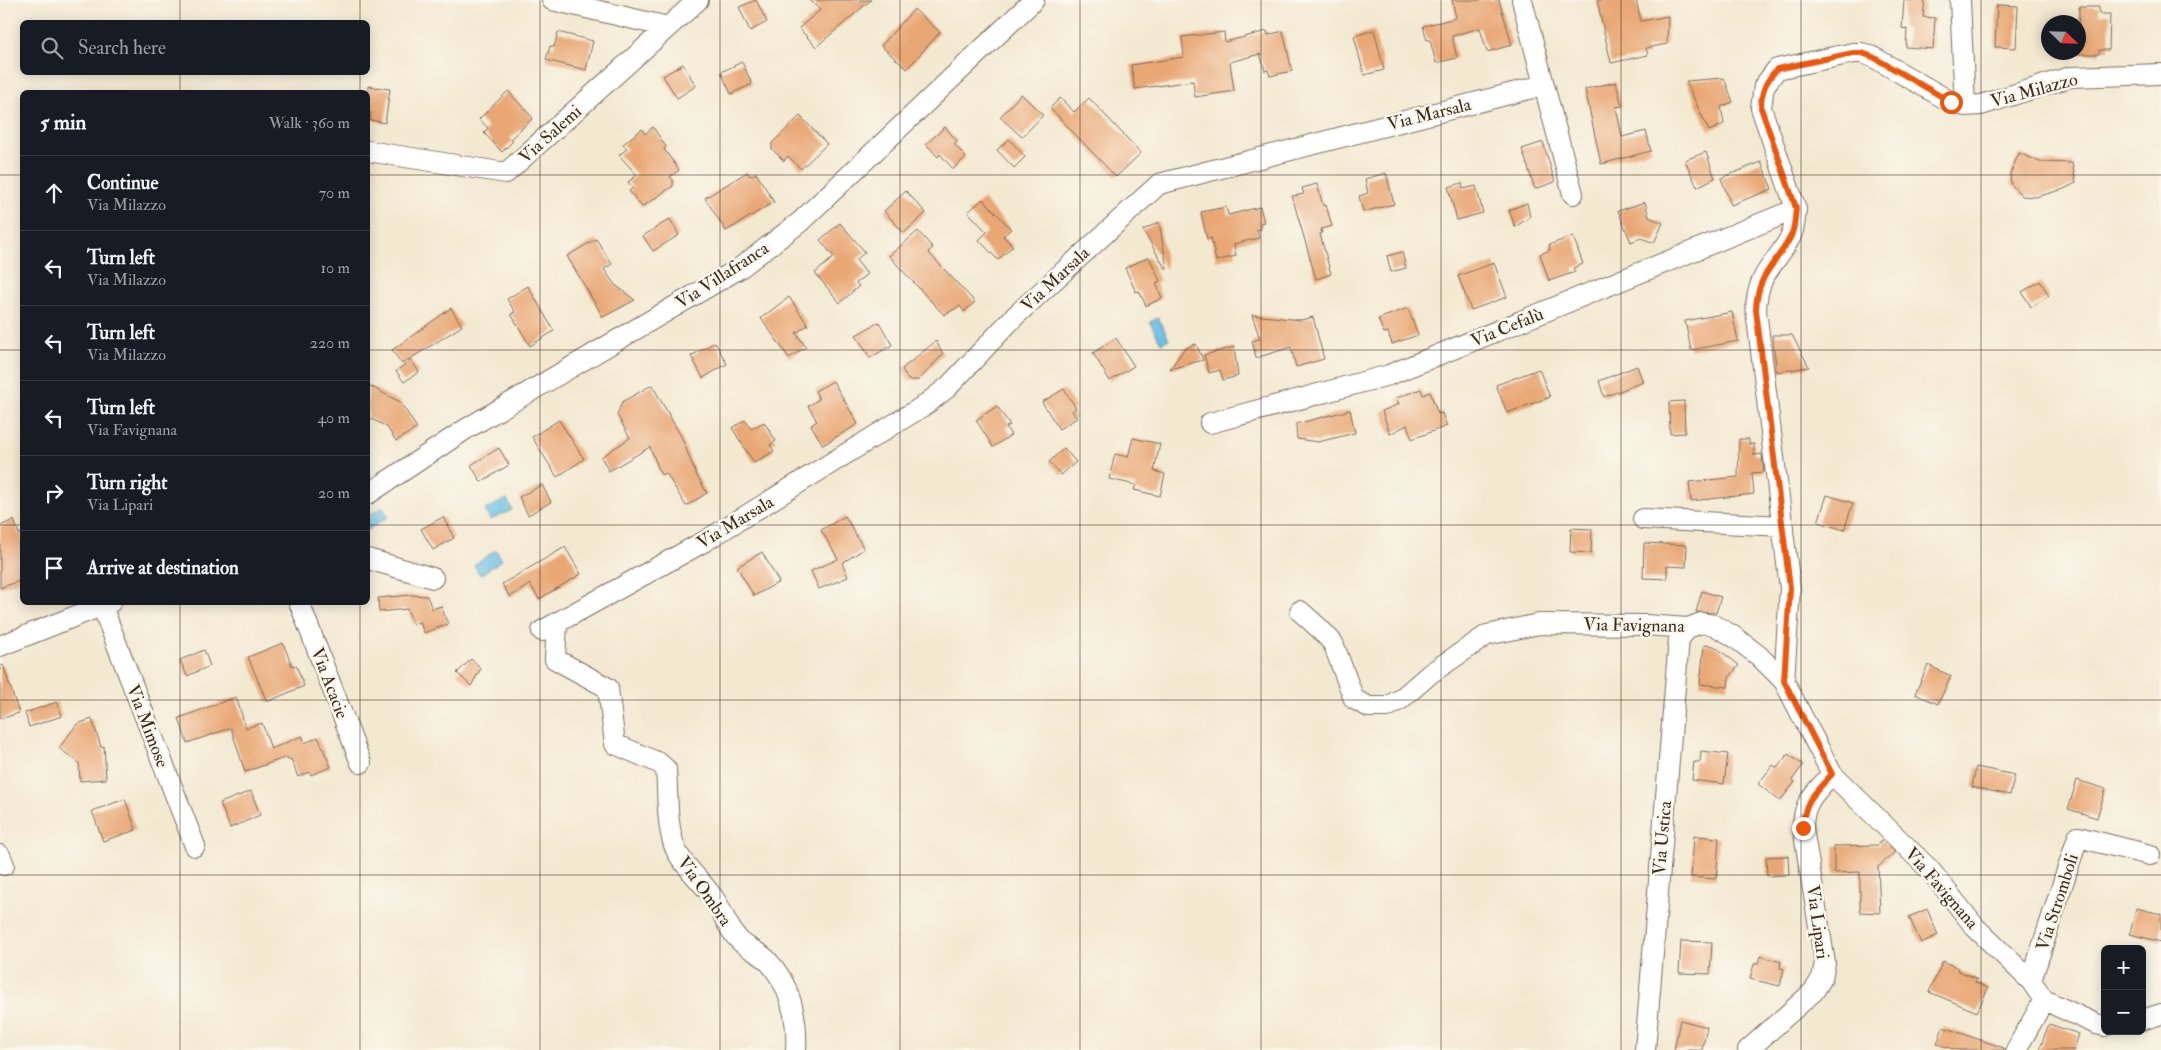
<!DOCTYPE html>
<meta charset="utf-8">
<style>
body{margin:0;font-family:"IM FELL Double Pica",serif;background:#20242c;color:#f1f3f6}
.controls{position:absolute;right:15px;bottom:15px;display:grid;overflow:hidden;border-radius:8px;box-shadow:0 2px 12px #0003}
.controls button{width:45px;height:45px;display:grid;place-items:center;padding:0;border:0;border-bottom:1px solid #363941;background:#171b24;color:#f1f3f6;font:25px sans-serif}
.compass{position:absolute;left:2041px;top:15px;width:45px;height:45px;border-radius:50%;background:#171b24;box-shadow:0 2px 12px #0003;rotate:113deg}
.stop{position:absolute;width:15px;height:15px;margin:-11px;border:4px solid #ea580c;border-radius:50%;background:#fff}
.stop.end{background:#ea580c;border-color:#fff;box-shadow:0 1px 5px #0008}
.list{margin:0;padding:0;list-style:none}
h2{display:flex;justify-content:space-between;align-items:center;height:65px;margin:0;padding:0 20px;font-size:21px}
h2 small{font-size:16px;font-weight:400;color:#9ea1a6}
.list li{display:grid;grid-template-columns:32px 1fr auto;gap:15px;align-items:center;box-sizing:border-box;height:75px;padding:0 20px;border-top:1px solid #363941}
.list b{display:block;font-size:19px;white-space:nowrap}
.list p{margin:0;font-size:16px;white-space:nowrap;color:#9ea1a6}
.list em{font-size:16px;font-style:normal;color:#9ea1a6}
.icon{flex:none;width:28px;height:28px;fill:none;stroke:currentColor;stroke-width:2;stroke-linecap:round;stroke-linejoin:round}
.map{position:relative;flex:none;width:2161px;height:1050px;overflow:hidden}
.search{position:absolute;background:#171b24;box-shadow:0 2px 12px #0003;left:20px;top:20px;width:350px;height:55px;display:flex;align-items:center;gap:12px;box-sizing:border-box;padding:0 18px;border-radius:8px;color:#9ea1a6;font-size:19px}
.panel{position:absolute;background:#171b24;box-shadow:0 2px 12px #0003;left:20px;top:90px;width:350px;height:515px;border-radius:8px}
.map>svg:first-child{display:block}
</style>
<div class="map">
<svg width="2161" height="1050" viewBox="0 0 2161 1050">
<rect width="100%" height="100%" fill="#fbf7ec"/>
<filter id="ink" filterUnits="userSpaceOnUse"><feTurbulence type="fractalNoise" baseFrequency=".02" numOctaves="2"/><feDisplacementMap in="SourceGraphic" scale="10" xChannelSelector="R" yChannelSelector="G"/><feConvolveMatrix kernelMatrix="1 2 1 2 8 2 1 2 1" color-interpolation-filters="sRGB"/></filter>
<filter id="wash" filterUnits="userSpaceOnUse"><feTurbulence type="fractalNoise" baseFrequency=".0096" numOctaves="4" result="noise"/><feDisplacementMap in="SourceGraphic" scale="20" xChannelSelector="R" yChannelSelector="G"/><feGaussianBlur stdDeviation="1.12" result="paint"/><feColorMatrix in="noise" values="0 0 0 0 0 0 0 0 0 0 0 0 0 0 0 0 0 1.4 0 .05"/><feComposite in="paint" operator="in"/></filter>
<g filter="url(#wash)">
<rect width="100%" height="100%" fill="#f3e9d1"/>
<!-- water -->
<path fill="#67c0e5" stroke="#517582" d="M1158,318l11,21 -8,4 -11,-21z
M507,499l5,11 -22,10 -5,-10z
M383,507l5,10 -20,13v-14z
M496,550l6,10 -22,15 -6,-10z"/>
<g id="blocks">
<!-- building -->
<path fill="#e9a774" d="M756,0l11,22 -17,9 -11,-24z
M810,0h61l-55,47 -17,-19 21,-18z
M1452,0h47l13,45 -25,7 -7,-24 -28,8 5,22 -21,5 -6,-23h-3l-4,-14 33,-8z
M1597,0h39l5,21 27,-5 -1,28 -21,4 2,7 -37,8z
M1904,0h21l-2,17 12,1 -2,31 -27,-2 1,-18 -5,-1z
M1997,5l21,1 -2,42 -21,-1z
M2079,7h20v7h11l-1,36h-10v4h-21z
M914,9l26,23 -33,37 -26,-23z
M1374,30l10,40 -20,5 -10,-39z
M1267,31l1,4 15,-4 9,40 -22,5 -2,-6 -3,1 -5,-17 -30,8 4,29 -39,6 -2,-16 -58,8 -4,-24 53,-8 -2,-20 42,-5 1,10z
M558,32l35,9 -7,29 -40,-10 4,-14 4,1z
M742,62l10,22 -21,10 -10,-22z
M683,64l13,22 -19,12 -14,-22z
M1724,78l9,24 -12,5 3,17 -15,7 -23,-50z
M1616,82l6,24 -6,1 6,30 24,-6 5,20 -50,13 -16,-75z
M368,86l22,3 -5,34 -15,-3 1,-7 -3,-1z
M508,91l25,27 -23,21 3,2 -11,11 -18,-19 4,-5 -9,-9z
M1021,94l22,21 -21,22 -22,-20z
M1060,98l14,14 15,-14 52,55 -25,24 -66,-69z
M800,116l27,28 -26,25 -13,-13 -4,5 -12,-12v-6z
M653,127l13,20 -2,2 15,21 -9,7 3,3v6l-31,21 -13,-16 4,-3 -5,-6 9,-7 -18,-20 8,-6 -4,-5 19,-15 3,5z
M945,127l12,14 -3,3 12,13 -13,12 -13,-15 -2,3 -12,-13z
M1009,139l16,18 -11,11 -17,-18z
M1543,142l12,40 -20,7 -13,-40z
M1706,152l9,26 -18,9 -12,-27z
M2019,153l21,9 32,1 4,20 -12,6 -28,8 -14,-1 -11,-12 -1,-10z
M1761,162l11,27 -41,16 -10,-27z
M747,172l3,4 6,-3 18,29 -48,29 -21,-33z
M1386,173l8,31 -31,8 -4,-16 9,-3 -3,-14z
M1462,183l1,6 13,-3 7,27 -26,7 -9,-33z
M1317,184l6,22 3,-1 6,21 -11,3 1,4 -2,1 11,40 -15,5 -24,-83 12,-2 -2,-6z
M906,191l20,22 -22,20 -20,-22z
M983,199l28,30 -8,7 10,10 -15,14 -19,-20 8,-8 -19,-20z
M1645,202l4,15 14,6 -9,20 -13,-5 -10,4 -13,-31z
M1527,203l3,14 -15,10 -6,-17z
M1226,207l2,8 32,-8 4,15 -4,1 1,6 -4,1 2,8 -25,6 2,12 -20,5 -5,-23 -4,1 -6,-27z
M670,219l9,16 -26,16 -10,-15z
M1159,222l8,46h-2l-22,-38z
M840,223l25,29 -9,8 11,14 -11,9 3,3 -19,17 -25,-30 19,-16 -14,-17z
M918,231l15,17 -5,4 47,50 -11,10 -4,-6 -16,9 -55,-59z
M1573,236l10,28 -10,4 2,4 -26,9 -9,-27 10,-4 -1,-5z
M596,239l16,25 -8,5 10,15 21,16 -32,17 -36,-61z
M1402,252l4,16 -15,4 -4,-16z
M1149,257l11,24 -4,2 6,15 -16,8 -7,-15 -3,1 -11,-24z
M1494,263l13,34 -36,13 -13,-34z
M2040,281l9,15 -18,11 -9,-15z
M528,286l26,45 -24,15 -19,-32 4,-2 -8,-13z
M789,297l19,28 -12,8 10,14 -17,11 -28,-40z
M451,308l11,18 -60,38 -10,-14z
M1408,308l10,27 -26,9 -4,-12 -4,1 -6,-14z
M1732,312l6,29 -47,9 -6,-29z
M1252,315l49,5 12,-3 11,42 -28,8 -5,-20 -35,11 -4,-17 8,-2z
M879,322l13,23 -22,13 -14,-23z
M1772,335h20l17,32 -32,5z
M1116,338l18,28 -24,15 -17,-28z
M936,341l7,13 -24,26h-11l-6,-11z
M715,342l12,22 -24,14 -12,-22z
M1196,344l7,16 -33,9 14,-20z
M1234,347l4,29 -15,4 -3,-10 -11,3 -5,-18z
M411,360l8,12 -15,10 -8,-11z
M1637,366l6,16 -39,15 -5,-16z
M1539,369l11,28 -43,16 -11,-28z
M833,381l25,43 -35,21 -12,-20 6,-4 -9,-15 11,-7 -4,-8z
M368,385l32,17 17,26 -21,13 -9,-14 -19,-10z
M652,385l29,51 15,38 11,19 -21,13 -20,-33 -5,2 -11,-28 -41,24 -8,-14 29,-19 -13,-23 5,-13z
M1064,389l12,19 -4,3 5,7 -18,11 -17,-27z
M1421,389l2,6 7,-3 8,22 4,-1 5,13 -35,13 -5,-14 -17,9 -8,-23 17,-7 -3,-6z
M1684,401l1,32 -15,1 -1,-32z
M997,406l13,19 -4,2 5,8 -18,12 -17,-27z
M1350,410l5,23 -37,9 -21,-3 -1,-15z
M559,420l25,39 -27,18 -25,-40z
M745,420l6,9 13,-7 12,19 -6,4 4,6 -20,12 -22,-35z
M1133,438l27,6 -6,27 11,3 -5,22 -26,-6 2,-5 -27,-6 6,-25 13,3z
M1739,439h10v5h5v11l8,-1 2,18 -12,1 2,21 -63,7 -2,-19 49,-5z
M499,448l10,17 -28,17 -10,-17z
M1064,448l12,14 -15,13 -12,-13z
M542,485l9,17 -23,13 -9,-18z
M1827,495l26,8 -9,27 -26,-8z
M845,516l19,33 -22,14 6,14 -29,12 -8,-18 27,-12 -17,-29z
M443,517l11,21 -21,12 -12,-21z
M14,520l5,14 3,-1v47l-22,8v-62z
M1571,528l21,1 -1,24 -21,-1z
M1644,543l43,2 -1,22 -19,-1v13l-24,-1z
M565,547l16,27 -42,25 -9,-15 -20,13 -8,-13z
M762,552l17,30 -25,14 -17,-29z
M1702,591l19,6 -5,16 -20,-1z
M411,595l16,1 5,13 9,-3 7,18 -24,9 -4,-11 -7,2 -6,-15 -28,3 -1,-14z
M283,643l9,23 4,-1 8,21 -37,16 -19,-45z
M1704,645l10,1 25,19 -10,13 -1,9 -28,-3z
M204,650l6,16 -23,10 -7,-16z
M471,659l10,9 -10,18 -14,-13z
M3,665l16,48 -19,6v-53z
M1928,665l23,11 -13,28 -23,-10z
M236,697l10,31 16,-5 9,26 31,-13 3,7 13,-6 13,30 -20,8 -1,-3 -12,5 -7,-18 -3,1 -1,-3 -42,15 -14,-44 -44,15 -8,-25z
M57,702l5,14 -33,11 -4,-14z
M92,719l9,28 3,-1 2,33 -26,2 -1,-18 -20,-15 18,-24z
M1701,751l27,3 -4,30 -32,-4 2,-18h6z
M1788,754l15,11 -11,15 3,2 -15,19 -22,-17 15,-19 4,3z
M1976,767l39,8 -5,20 -38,-8z
M2077,780l29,9 -9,29 -29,-9z
M251,791l9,24 -30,13 -10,-25z
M125,799l11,31 -33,11 -11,-30z
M1694,836l25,2 -3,41 -25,-2z
M1882,840l13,12 -17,15 2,46 -20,-1v-40l-26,1v-27l44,-1z
M1788,856l1,19 -22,1 -1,-19z
M2136,908l25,6v28l-31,-8z
M1927,909l11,26 -17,8 -12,-26z
M1681,941l31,1 -2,32 -31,-1z
M1760,956l21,6 -1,6 4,1 -4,17 -30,-7 4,-15h4z
M1943,961l15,7 -1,2 20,9 -2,3 13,6 -11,24 -48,-20z
M1680,1020l27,7 -5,23h-28z
M2049,1024l30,10 -5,16h-35z
M1943,1027l61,21v2h-48l-19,-6z"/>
</g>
</g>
<g filter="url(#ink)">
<use href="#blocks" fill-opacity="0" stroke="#7b6d5d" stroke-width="1"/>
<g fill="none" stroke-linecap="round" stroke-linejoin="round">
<!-- minor casing -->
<g stroke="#7b6d5d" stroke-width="22">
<path id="minor" d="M552,0l116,27
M1960,0l5,106
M1544,85l29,109
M368,151l138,22 192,-173
M1210,423l179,-48 407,-166
M368,494l98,-65 274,-161 60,-46 234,-222
M1643,519l140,7
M368,559l65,19
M299,602l62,161
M102,606l93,240
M1300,611l20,18 13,14 21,56 15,8h18l14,-8 30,-26 56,-38 52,-11 106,1 43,3 13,-5 13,2 19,11 26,20 25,25 48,93 98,96 45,57 56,54 13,19 52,24 9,2
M557,623l-2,36 53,29 7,56 44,19 7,6c2,24 0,62 11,83 10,18 26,30 38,48 9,14 13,30 26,42 7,6 17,10 25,17 24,24 32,59 30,91
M542,631l163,-90 220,-136 23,-18 66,-70 145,-133 385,-99 -22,-85
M0,646l111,-44
M1784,681l6,-93 -34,-278c1,-38 20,-45 35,-74 4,-9 4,-18 5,-27l-35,-101 3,-22 13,-17 76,-16h9l11,4 78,45 14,4 16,-1 89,-28 91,-3
M0,855l4,10
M2031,981l47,-144 72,18
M2142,1020l19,-6
M1645,1050l34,-411 9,-11
M1748,1050l66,-59 8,-13 3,-15 -22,-135c0,-27 12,-35 29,-54
M2016,1050l28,-50"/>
</g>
<!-- minor -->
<use href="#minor" stroke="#fff" stroke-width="20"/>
</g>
</g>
<g fill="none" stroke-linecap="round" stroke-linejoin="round" filter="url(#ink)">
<!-- route -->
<path stroke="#ea580c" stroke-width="6" d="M1803,828c0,-27 12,-35 29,-54l-48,-93 6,-93 -34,-278c1,-37 20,-45 35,-74 4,-9 4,-18 5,-28l-35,-100c0,-17 5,-27 16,-39l76,-16h9l11,4 78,45"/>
</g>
<!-- grid -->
<path fill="none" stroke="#3b2a1e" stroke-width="1" stroke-opacity="0.55" d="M180,0v22M360,0v22M540,0v1050M720,0v1050M900,0v1050M1080,0v1050M1261,0v1050M1441,0v1050M1621,0v1050M1801,0v1050M1981,0v1050M180,72v20M360,72v20M0,175h22M368,175h1793M0,350h22M368,350h1793M0,525h22M368,525h1793M180,602v448M360,602v448M0,700h2161M0,875h2161"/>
<g text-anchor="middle" stroke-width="5" stroke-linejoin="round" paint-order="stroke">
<!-- street labels -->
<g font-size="18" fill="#3b2a1e" stroke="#fbf7ec">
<text transform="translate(2034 90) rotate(-15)" y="6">Via Milazzo</text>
<text transform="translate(1429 114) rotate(-14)" y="6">Via Marsala</text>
<text transform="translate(550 134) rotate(-42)" y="6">Via Salemi</text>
<text transform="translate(722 275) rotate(-33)" y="6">Via Villafranca</text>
<text transform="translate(1055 279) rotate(-43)" y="6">Via Marsala</text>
<text transform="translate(1507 327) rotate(-22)" y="6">Via Cefalù</text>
<text transform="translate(735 522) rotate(-31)" y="6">Via Marsala</text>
<text transform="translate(1634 625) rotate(1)" y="6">Via Favignana</text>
<text transform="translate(330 683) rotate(69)" y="6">Via Acacie</text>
<text transform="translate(148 726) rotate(69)" y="6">Via Mimose</text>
<text transform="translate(1662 838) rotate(-85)" y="6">Via Ustica</text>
<text transform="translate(1942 888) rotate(49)" y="6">Via Favignana</text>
<text transform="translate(705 891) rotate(55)" y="6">Via Ombra</text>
<text transform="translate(2057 902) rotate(-72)" y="6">Via Stromboli</text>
<text transform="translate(1818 922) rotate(82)" y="6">Via Lipari</text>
</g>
</g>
</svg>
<div class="controls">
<button>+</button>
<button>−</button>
</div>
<svg class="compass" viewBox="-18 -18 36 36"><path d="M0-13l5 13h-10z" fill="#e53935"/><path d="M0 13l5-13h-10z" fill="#9ea1a6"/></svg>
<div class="stop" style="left:1951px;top:102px"></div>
<div class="stop end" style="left:1803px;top:828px"></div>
<div class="search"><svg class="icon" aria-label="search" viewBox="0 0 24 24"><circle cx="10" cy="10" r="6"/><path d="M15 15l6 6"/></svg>Search here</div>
<section class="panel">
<h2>5 min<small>Walk · 360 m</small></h2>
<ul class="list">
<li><svg class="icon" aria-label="ahead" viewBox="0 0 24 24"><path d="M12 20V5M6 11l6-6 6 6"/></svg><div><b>Continue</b><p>Via Milazzo</p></div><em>70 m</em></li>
<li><svg class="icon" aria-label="left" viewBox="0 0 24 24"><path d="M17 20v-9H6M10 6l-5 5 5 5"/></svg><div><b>Turn left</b><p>Via Milazzo</p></div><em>10 m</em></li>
<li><svg class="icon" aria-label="left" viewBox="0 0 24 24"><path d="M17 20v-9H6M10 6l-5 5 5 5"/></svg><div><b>Turn left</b><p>Via Milazzo</p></div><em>220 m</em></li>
<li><svg class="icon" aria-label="left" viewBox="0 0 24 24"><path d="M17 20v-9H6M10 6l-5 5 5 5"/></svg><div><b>Turn left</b><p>Via Favignana</p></div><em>40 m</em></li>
<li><svg class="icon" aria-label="right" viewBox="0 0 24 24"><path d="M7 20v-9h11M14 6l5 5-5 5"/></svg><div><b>Turn right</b><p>Via Lipari</p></div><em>20 m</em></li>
<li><svg class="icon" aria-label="arrive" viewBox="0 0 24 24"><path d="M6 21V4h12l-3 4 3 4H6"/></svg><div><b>Arrive at destination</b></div></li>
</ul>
</section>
</div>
